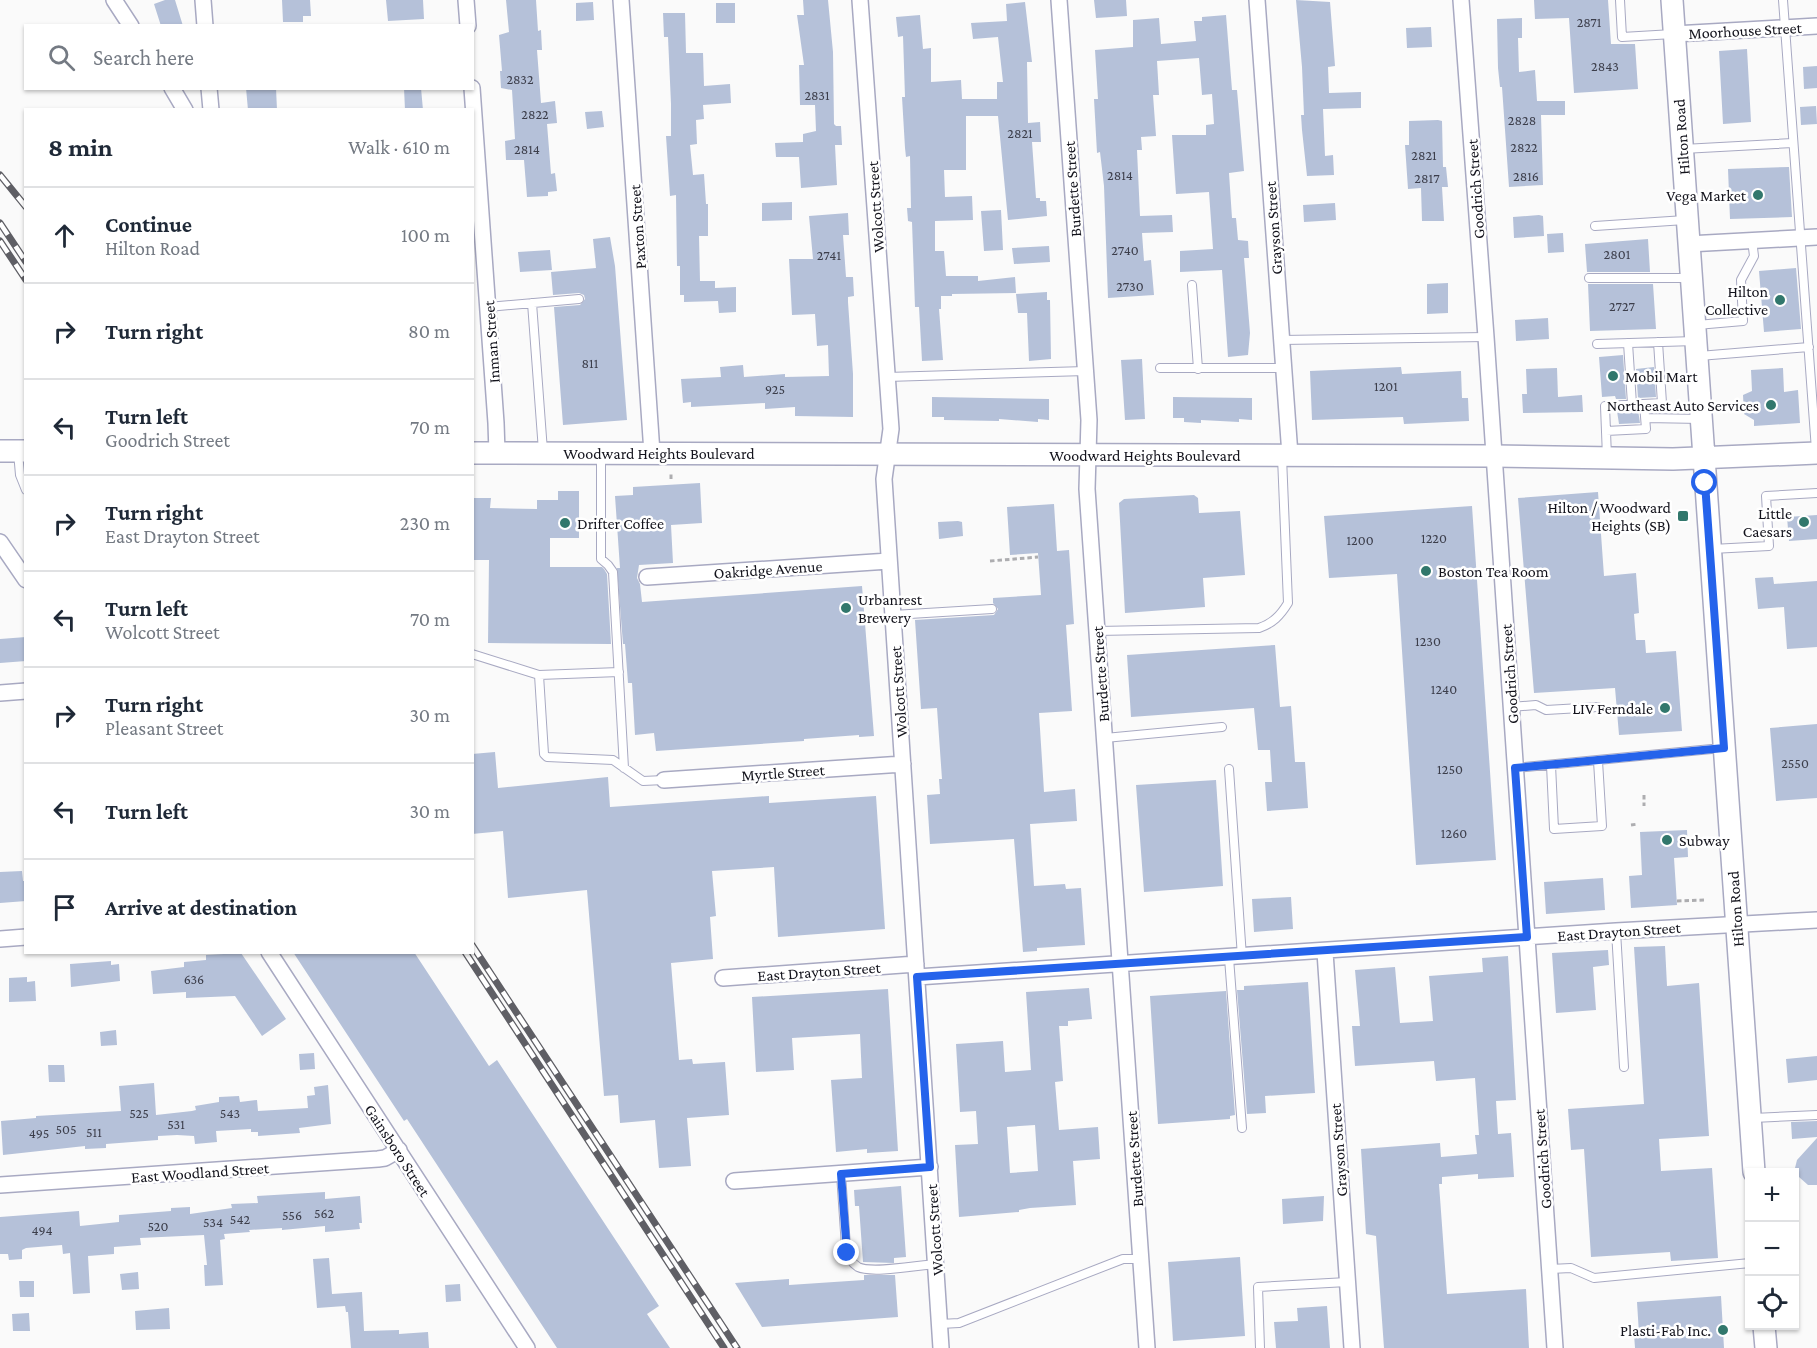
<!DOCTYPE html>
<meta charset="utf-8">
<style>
body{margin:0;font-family:"Crimson Pro",serif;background:#f6f6f7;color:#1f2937}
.controls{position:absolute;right:18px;bottom:18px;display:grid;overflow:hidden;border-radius:0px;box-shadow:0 2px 4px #0004}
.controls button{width:54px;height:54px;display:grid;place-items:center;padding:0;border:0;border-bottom:2px solid #e0e1e3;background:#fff;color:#1f2937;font:30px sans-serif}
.stop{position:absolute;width:18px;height:18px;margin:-14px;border:4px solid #2563eb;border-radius:50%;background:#fff}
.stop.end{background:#2563eb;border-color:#fff;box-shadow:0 2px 6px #0008}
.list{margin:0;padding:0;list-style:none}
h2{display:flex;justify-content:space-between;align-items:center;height:78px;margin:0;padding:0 24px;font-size:26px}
h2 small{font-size:20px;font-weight:400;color:#747a83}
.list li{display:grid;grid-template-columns:39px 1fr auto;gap:18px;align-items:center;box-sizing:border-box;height:96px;padding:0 24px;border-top:2px solid #e0e1e3}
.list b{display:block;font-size:22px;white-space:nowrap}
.list p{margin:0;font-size:20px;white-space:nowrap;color:#747a83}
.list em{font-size:20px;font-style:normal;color:#747a83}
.icon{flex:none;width:33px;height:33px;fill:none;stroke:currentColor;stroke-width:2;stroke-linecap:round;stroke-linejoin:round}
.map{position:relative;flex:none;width:1817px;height:1348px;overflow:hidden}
.search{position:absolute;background:#fff;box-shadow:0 2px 4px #0004;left:24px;top:24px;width:450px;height:66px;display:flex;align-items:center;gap:15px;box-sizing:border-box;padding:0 21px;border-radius:0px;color:#747a83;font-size:22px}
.panel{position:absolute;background:#fff;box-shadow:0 2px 4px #0004;left:24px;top:108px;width:450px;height:846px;border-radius:0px}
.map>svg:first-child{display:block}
</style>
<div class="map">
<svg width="1817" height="1348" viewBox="0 0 1817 1348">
<rect width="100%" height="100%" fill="#fafafa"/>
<!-- building -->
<path fill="#b5c1d9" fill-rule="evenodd" d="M165,0h10l8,26h-22l-7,-22z
M282,0h28l1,16h-8v6h-20z
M386,0h37l1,19 -36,2z
M506,0h30l2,31 3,-1 1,20h-5l4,53 14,-2 2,22 -10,1 4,50 4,-1 2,18 -9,1v4l-21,1 -3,-37h-18l-1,-19 10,-2 -3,-49 -11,-2 -1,-17h2l-3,-36 10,-3z
M803,0h25l5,52 1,72 2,2h5l1,19h-7l2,40 -36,3 -2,-31h-23l-1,-14 28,-1v-8l13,-3 -1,-26h-15l-1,-40h5l-7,-50h7z
M1094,0h32l1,16 -31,2z
M1296,0l34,2 5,64 -7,1 1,26 32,-1v16l-38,1 2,47 8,-1 1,20 -27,1 -5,-46 -1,-15h3l-2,-48z
M1534,0h74l3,44h24l3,45 -64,4 -5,-75 -34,1z
M593,2l1,18 -18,1v-18z
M1025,2l7,60h-5l1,61 12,-1 1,20h-9l4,56h4v3h6l1,15 -39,4 -10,-104h-32v54h-22l1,27 27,-1 1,24 -38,1v30h9l2,25h32v5l37,-4 1,16 -64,1v2h-11v13h-2l4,51 -21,1 -3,-54h-4l-3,-85 -4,-1 -1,-13h4l-1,-52 -4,1 -1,-9 -3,-51h3l-2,-61 -5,1 -2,-20 24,-2 3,34 8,-1v34l30,-2 1,19h35v-17h6l-5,-45 -25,2 -2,-16 36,-2 -1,-17z
M716,3h19v20h-19z
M663,13h22l1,40h17l1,33 26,-2 1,19 -28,2 1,14 -8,1 1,24 -7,1 3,30 11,-1 2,30h2v32h-9l1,45h15v7l21,-1v25l-17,1 -1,-12 -34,1v-7h-4v-29h-3l-1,-71 -6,1 -4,-60h5v-32l-3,-67h-4z
M1226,15l6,75h5l7,81 -15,2 3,45h4l2,22 10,1 1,17h-5l6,75 -2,22 -20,2 -6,-87 -42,2v-21l33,-2 -4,-57 -33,2 -4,-59h34v-10l8,-1 -2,-30 -10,1 -3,-37 -42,3 2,34h-6l3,41 -15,1 1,13h-5l3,66 32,-1 1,17 -31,1 2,28 7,-1 3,35 -46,3 -4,-112 -4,-34 -3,1 -3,-54h4l-3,-49 38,-3v-27l26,-2 2,26 35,-3 -2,-20h8v-4z
M1522,18v20h-4l1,34 16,-2 2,31h28v14h-24l2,70 -34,2 -7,-100h-2l-2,-19 -1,-49z
M1431,27l1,20 -25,1 -1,-20z
M1747,49l4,73 -28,2 -4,-73z
M1817,66v22l-13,1 -1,-22z
M246,88h30l1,22h-29z
M404,88h17l2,22h-18z
M1816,106l1,18 -16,1 -1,-18z
M602,111l2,16 -17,2 -2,-17z
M1438,120l4,1 1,46h3l2,20h-6l2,34h-22l-1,-33 -13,1 -3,-44h4v-24z
M1789,167l3,50 -62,2 -2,-50z
M792,202v18l-30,1v-18z
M1335,203l1,17 -32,2 -1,-17z
M1001,210l2,40 -19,1 -3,-40z
M848,213l1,22h-6l3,42h7l1,19 -6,1v5l5,72v43l-58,-1v-9l-30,2v-6l-74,4v-5l-8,1 -2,-24 40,-2 -1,-10 23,-2 1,12 41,-3v3l44,-1 -1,-31 -11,1 -2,-32 -23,1 -3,-56h24l-4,-43z
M1539,215l4,1 1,20 -30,2 -1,-21z
M1563,233l1,19 -16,1 -1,-19z
M610,237l5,29 12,154 -64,5 -9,-118 26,-2 5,-6 -1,-4 -5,-2 -26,2 -2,-23 45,-4 -3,-29z
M1648,239l2,33h-63l-2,-28z
M1049,246l1,16 -36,2 -2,-16z
M550,250l2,20 -32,2 -2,-20z
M1796,268l5,61 -37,3 -5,-61z
M1448,283v30l-21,1v-30z
M1588,284h65l3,45 -66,2z
M1047,292v8h3l1,59 -22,2 -2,-48h-9l-2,-19z
M1548,318l1,21 -33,2 -1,-21z
M1623,355l3,44h-10l-1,-3 -13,1 -3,-40z
M1142,359l3,60 -20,1 -4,-60z
M1401,367l1,7 59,-3 1,27h6l1,23 -65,3 -1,-7 -91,3 -2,-49z
M1654,367l2,30 -18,1 -2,-29z
M1557,368l1,29 24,-2 1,17 -60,1 -1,-19h5l-1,-25z
M1783,368l1,24 14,-2 2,33 -46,3v-6l-10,-6 -1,-19 9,-4 -1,-21z
M932,397l117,2v21l-11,-1v3l-39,-3v2l-55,-1v-3h-12z
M1173,397l79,1v22l-13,-1v3l-38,-2v3l-17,-1v-4h-11z
M1638,410l2,13 -21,1 -2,-13z
M700,483l2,40 -31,2 2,38 -34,2 -2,13 3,6 2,18 220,-16 12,150 -15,1v-2l-55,4v2l-148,10 -2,-18 -19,2 -3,-52h-4l-3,-39h-2l-6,-76h3l-5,-72 18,-1v-8z
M558,491h21v47h-29v29h52l2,2 3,5 4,70 -123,-1 1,-83h-17v-62h19l-1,10 47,1v-9h21z
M1598,492l6,84 32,-3 3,40 -5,1 2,26h9l1,13 30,-2 6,80 -63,4 -4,-47 -81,5 -16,-195z
M1194,495l4,3 1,15 41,-2 5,64 -42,3 2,29 -80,6 -6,-110 5,-4z
M1054,504l3,47 12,-1 5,74 -8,1 6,86 -33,2 5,79 31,-3 2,32 -47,3 4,62 31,-2 1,5 15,-1 4,57 -48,3v3l-14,1 -9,-113 -84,5 -3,-49 13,-1 -1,-15h3l-5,-71 -16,1 -6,-89 79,-5 4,-6 -5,-6v-5l48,-3 -3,-42 -28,2 -3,-48z
M1472,506l24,354 -80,5 -19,-291 -68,4 -5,-62z
M1817,515v24l-28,2 -2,-24z
M958,521l4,1 1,14 -24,3 -1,-17z
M1773,577l1,7 43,-3v66l-30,2 -3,-42 -26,2 -3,-31z
M26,637v24l-26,2v-24z
M1275,645l5,62 11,-1 4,56h10l3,46 -41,3 -2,-29h7l-2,-32h-12l-4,-42 -123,9 -4,-62z
M1817,724v74l-41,3 -6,-73z
M495,752l3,36 110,-11 2,30 159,-11v7l107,-7 9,133 -107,8 -4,-70 -62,4 4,45 -6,1 3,42 -42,4 8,97 13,-1 1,5 32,-2 4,53 -42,3 4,48 -32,2 -4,-48 -35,3 -2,-28 -14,1 -17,-206 -79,8 -5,-67 -31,3v-80z
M1216,780l7,106 -79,6 -8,-107z
M1687,830l1,27 -14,1 3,47 -46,3 -2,-32 13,-1 -2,-43z
M22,871l1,10h3v20l-26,2v-31z
M1603,878l2,32 -59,4 -2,-32z
M1291,897l2,32 -39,3 -2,-33z
M1665,946l2,40 32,-3 10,153 -50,3 2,32 51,-3 6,90 -47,3 -1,-9 -79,5 -7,-108 -13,1 -3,-41 76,-5 -10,-157z
M1608,950l1,15 -16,2 3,43 -40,3 -4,-60z
M293,952h121l75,114 8,-6 162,246 -12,8 23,34h-113l-150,-229 -3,2z
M241,953l45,66 -24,17 -27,-40 -49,2v-6l-33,2 -2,-23 33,-4v-5l22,-2v-5z
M1508,956l8,144 -20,1 2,33 13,-1 3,44 -36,2v-5l-36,3v7h-3l8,110 79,-5 3,59h-145l-8,-112 -10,-2 -5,-85 79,-6 1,14 36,-3 -2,-19h4l-4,-57 -39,3 -2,-20 -79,5 -3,-40h8l-5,-56 40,-3 5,56 33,-2 -4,-45 54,-4 -1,-14z
M111,961v4l8,-1 1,17 -49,6 -1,-23z
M27,977v5l8,-1 1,20 -27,1v-24z
M1308,982l7,111 -50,3 1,17 -19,1 -10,-124h7v-4z
M1089,988l3,31 -24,2v5h-9l4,55 -8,1 4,48 39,-3 2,32 -27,2 3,44 -46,3 -11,2v2l-60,5 -4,-72 23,-1 -2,-33 -16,1 -4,-68 47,-3 2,31 26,-2 -5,-78zM1035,1125l3,46 -28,2 -3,-46z
M888,989l10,162 -31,2v-4l-31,3 -5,-72 31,-2 -2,-44 -68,4 2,32 -38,2 -4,-75z
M1226,991l9,124 -5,1v3l-72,5 -8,-128z
M116,1030l1,15 -16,1 -1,-14z
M314,1053l1,16 -15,1 -1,-16z
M1817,1056v24l-29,3 -2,-24z
M48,1065h16l1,17h-16z
M154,1083l2,32 36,-4 4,-1 -1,-4 24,-4v-5l20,-1 1,6 17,-2 1,11 50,-3 -1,-12 8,-1 -1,-8 14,-2 3,39 -32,4 1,5 -42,3v-4h-7v-3l-35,2 1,11 -22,2 -1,-8 -17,-1 -19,1v4l-52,4v4l-21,1v-3l-82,9 -2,-34 35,-3v-2l85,-5 -2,-25z
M1817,1121v16l-25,2 -1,-17z
M1817,1138v47h-9l-9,-8 -4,-9 2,-8z
M901,1186l5,71 -12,1v5l-31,-1 -4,-56h-4l-1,-16z
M325,1192v7l35,-3 2,27h-3l1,6 -35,3v-6l-43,4v-2l-33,2 1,2 -26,2 1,5 -5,1 3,45 -18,1 -1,-21h3l-3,-30 -64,3 1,7 -27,2v7l-26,2 2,37 -17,1 -3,-41 -7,1 -1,-9 -36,3 -4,2v9l-13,1 -1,-6h-8v-37l79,-6 1,15 39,-4v-7l52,-4v-3l19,-1v7l42,-6 -1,-4 27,-1 -1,-7z
M1324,1196l-1,25 -40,3 -1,-25z
M1240,1257l5,79 -72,5 -5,-79z
M329,1258l3,36 30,-2 2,39 35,-1v4l29,-2 1,16h-78l-3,-36h-2l-1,-6 -28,2 -4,-49z
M138,1272l1,17 -17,1 -2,-16z
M864,1275h31l3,42 -136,10 -27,-44 54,-4v6l75,-5z
M19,1281h15v16h-14z
M460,1284l1,17 -15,1 -1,-17z
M1721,1296l3,52h-89l-1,-14h5l-2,-32z
M1327,1306l3,42h-54l-2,-26 24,-1 -1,-13z
M169,1308l1,21 -34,1 -1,-19z
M29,1313l1,18h-17l-1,-17z"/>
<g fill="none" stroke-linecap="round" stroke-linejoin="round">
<!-- lane casing -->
<g stroke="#a8a9c2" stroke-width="10">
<path id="lane" d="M1620,0l2,37 51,-3
M1783,0l33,450
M1683,149l110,-6
M1595,226l90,-6
M1589,278h101
M1192,285l6,84
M532,303l11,148
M488,307l91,-8
M1697,325l46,-4 -2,-41 13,-24 -2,-16
M1281,340l205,-3
M1628,343l4,61
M1597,344l98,-3
M1699,356l110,-9
M1160,368h123
M887,377l199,-6
M1646,418l55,1
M1606,431l40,-2 -2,-25
M18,452l2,23 6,15
M601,454v105l7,6 5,7 11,196
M1607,457l-2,-51 57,-3 -4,-61
M1712,549l57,-3 -3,-50 51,-3
M893,615l99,-6
M1097,631l162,-3c14,-5 21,-12 29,-25l-6,-146
M472,654l67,21 5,79 3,3 66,3 30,21 21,-1
M539,675l80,-3
M1511,707l25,-2 10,5 52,-3
M1105,738l117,-11
M1551,765l3,64 48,-3 -4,-65
M1515,768l207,-20
M1229,769l13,188
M1616,931l8,136
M1229,958l13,170
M1753,1118l64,-3
M841,1174l5,73c1,8 4,15 12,20 14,7 61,-2 78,-3
M1550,1269l21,-1 23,10 156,-15
M940,1324l19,-1 164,-64h18
M1260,1348l-2,-61 89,-5"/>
</g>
<!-- street casing -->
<g stroke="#a8a9c2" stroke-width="18">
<path id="street" d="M114,0l17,26
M203,0l2,26
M466,0l2,26
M621,0l31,453
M860,0l31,429 -7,50 57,869
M1059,0l30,420 -2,69 60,859
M1257,0l33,455
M1461,0l25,337 69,1011
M1674,34l143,-8
M172,88l13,22
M209,88l2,22
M472,88l24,335 1,30
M1688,244l129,-7
M0,542l26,38
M647,577l242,-16
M0,693l26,-2
M664,780l239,-16
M0,939l26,-2
M269,952l258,396
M1325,952l27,396
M917,977l699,-46 201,-11
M723,978l193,-14
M734,1181l196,-14
M0,1185l378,-26 7,-1 14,-8"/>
</g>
<!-- secondary casing -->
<g stroke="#a8a9c2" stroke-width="24">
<path id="secondary" d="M1672,0l82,1172
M0,451h26
M472,453l1022,3 179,3 144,-6
M1764,1326l2,22"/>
</g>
<!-- path -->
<path stroke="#adadb0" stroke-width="3" stroke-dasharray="4.5 3" stroke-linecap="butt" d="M671,479v-7
M990,561l48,-4
M1644,795v11
M1631,825l7,-1
M1677,901l27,-1"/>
<!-- lane -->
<use href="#lane" stroke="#fff" stroke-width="8"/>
<!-- street -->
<use href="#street" stroke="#fff" stroke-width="15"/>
<!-- secondary -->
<use href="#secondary" stroke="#fff" stroke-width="21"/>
<!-- rail casing -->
<g stroke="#5f5f65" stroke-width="7">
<path id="rail" d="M0,175l26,32
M0,223l26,39
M0,241l26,39
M472,945l265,403
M465,952l259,396"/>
</g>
<!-- rail -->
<use href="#rail" stroke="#fff" stroke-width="4.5" stroke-dasharray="14" stroke-linecap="butt"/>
</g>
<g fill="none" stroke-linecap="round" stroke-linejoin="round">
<!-- route -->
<path stroke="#2563eb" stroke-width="8" d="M847,1253l-6,-79 89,-7 -13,-190 610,-40 -12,-169 209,-20 -19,-265"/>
</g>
<!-- markers -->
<g fill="#31776c" stroke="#fff" stroke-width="2">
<circle cx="1758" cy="195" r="6"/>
<circle cx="1780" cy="300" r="6"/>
<circle cx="1613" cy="376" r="6"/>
<circle cx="1771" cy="405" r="6"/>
<rect x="1677" y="510" width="12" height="12" rx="3"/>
<circle cx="1804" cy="522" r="6"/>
<circle cx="565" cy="523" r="6"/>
<circle cx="1426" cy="571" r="6"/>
<circle cx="846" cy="608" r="6"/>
<circle cx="1665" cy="708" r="6"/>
<circle cx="1667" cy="840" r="6"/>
<circle cx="1723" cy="1330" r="6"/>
</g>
<g text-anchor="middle" stroke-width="5" stroke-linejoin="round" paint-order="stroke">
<!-- number labels -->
<g font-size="14" fill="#3c3e4b">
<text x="1589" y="27">2871</text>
<text x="1605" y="71">2843</text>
<text x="520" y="84">2832</text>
<text x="817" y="100">2831</text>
<text x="535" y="119">2822</text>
<text x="1522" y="125">2828</text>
<text x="1020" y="138">2821</text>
<text x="1524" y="152">2822</text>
<text x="527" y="154">2814</text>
<text x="1424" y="160">2821</text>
<text x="1120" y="180">2814</text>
<text x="1526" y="181">2816</text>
<text x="1427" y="183">2817</text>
<text x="1125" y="255">2740</text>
<text x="1617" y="259">2801</text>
<text x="829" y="260">2741</text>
<text x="1130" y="291">2730</text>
<text x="1622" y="311">2727</text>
<text x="590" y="368">811</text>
<text x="1386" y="391">1201</text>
<text x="775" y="394">925</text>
<text x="1434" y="543">1220</text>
<text x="1360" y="545">1200</text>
<text x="1428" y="646">1230</text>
<text x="1444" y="694">1240</text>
<text x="1795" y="768">2550</text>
<text x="1450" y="774">1250</text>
<text x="1454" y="838">1260</text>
<text x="194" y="984">636</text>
<text x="139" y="1118">525</text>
<text x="230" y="1118">543</text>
<text x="176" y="1129">531</text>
<text x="66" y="1134">505</text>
<text x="94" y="1137">511</text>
<text x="39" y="1138">495</text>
<text x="324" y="1218">562</text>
<text x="292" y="1220">556</text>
<text x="240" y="1224">542</text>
<text x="213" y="1227">534</text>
<text x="158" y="1231">520</text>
<text x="42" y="1235">494</text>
</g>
<!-- street labels -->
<g font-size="16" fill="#13131c" stroke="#fff">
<text transform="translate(1745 30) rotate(-3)" y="6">Moorhouse Street</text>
<text transform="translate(1681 137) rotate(-94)" y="6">Hilton Road</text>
<text transform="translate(1072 189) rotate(-94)" y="6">Burdette Street</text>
<text transform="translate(1475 189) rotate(-94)" y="6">Goodrich Street</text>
<text transform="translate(875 207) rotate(-94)" y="6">Wolcott Street</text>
<text transform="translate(637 227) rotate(-94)" y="6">Paxton Street</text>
<text transform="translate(1273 228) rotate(-94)" y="6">Grayson Street</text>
<text transform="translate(491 342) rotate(-94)" y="6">Inman Street</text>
<text x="659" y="459">Woodward Heights Boulevard</text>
<text x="1145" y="461">Woodward Heights Boulevard</text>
<text transform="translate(768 569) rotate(-4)" y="6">Oakridge Avenue</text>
<text transform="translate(1100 674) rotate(-94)" y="6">Burdette Street</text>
<text transform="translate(1509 674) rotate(-94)" y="6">Goodrich Street</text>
<text transform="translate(898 692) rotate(-94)" y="6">Wolcott Street</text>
<text transform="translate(783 772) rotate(-4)" y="6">Myrtle Street</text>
<text transform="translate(1735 909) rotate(-94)" y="6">Hilton Road</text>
<text transform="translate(1619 931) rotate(-4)" y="6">East Drayton Street</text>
<text transform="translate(819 971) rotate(-4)" y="6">East Drayton Street</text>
<text transform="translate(398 1150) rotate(57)" y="6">Gainsboro Street</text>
<text transform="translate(1338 1150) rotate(-94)" y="6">Grayson Street</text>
<text transform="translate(1134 1159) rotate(-94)" y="6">Burdette Street</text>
<text transform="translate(1542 1159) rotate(-94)" y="6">Goodrich Street</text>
<text transform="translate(200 1172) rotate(-4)" y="6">East Woodland Street</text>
<text transform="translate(934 1230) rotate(-94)" y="6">Wolcott Street</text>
</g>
<!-- poi labels -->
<g font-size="16" fill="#13131c" stroke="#fff" text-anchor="end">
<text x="1746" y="201">Vega Market</text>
<text x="1768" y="297">Hilton<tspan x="1768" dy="18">Collective</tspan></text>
<text x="1625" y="382" text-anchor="start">Mobil Mart</text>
<text x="1759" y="411">Northeast Auto Services</text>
<text x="1671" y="513">Hilton / Woodward<tspan x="1671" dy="18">Heights (SB)</tspan></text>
<text x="1792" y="519">Little<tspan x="1792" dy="18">Caesars</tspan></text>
<text x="577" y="529" text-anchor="start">Drifter Coffee</text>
<text x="1438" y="577" text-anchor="start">Boston Tea Room</text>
<text x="858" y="605" text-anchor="start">Urbanrest<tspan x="858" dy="18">Brewery</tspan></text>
<text x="1653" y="714">LIV Ferndale</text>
<text x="1679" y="846" text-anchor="start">Subway</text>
<text x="1711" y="1336">Plasti-Fab Inc.</text>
</g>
</g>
</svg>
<div class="controls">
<button>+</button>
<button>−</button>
<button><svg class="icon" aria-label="locate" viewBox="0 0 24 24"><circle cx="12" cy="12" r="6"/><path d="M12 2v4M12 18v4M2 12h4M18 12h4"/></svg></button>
</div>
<div class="stop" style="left:1705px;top:483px"></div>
<div class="stop end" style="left:847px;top:1253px"></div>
<div class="search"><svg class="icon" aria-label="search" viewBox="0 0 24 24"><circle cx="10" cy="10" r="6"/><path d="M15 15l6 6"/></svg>Search here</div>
<section class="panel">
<h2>8 min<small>Walk · 610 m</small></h2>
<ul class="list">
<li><svg class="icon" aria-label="ahead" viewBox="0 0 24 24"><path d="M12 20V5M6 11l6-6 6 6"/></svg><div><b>Continue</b><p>Hilton Road</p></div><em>100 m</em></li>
<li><svg class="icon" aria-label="right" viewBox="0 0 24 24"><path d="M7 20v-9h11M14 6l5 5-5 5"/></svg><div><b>Turn right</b></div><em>80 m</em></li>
<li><svg class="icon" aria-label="left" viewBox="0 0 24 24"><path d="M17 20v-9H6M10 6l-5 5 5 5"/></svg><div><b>Turn left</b><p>Goodrich Street</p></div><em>70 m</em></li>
<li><svg class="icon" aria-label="right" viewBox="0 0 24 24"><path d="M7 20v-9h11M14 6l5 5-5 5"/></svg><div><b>Turn right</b><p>East Drayton Street</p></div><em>230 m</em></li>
<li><svg class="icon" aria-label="left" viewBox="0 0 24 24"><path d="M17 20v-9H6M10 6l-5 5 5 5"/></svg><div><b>Turn left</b><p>Wolcott Street</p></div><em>70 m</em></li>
<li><svg class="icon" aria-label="right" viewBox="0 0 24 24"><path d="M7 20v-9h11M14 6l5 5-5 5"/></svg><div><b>Turn right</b><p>Pleasant Street</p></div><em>30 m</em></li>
<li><svg class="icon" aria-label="left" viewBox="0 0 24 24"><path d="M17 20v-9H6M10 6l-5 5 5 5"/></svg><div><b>Turn left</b></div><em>30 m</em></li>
<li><svg class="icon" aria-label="arrive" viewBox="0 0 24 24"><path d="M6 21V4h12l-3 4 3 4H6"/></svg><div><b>Arrive at destination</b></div></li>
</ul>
</section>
</div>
